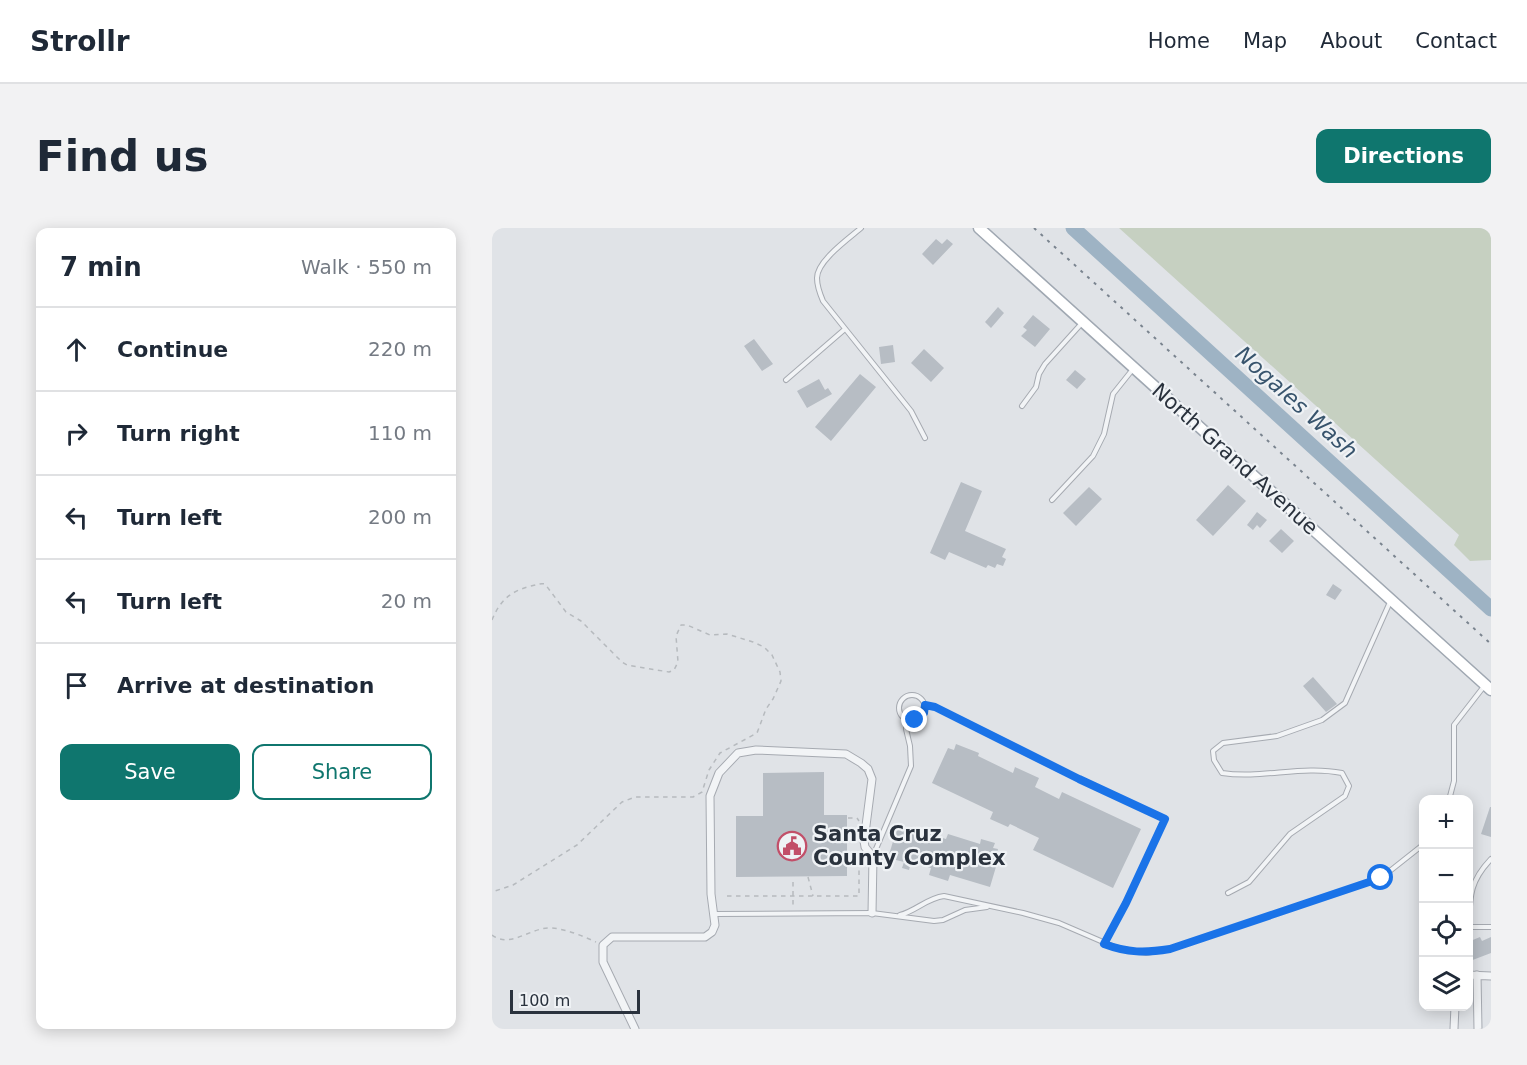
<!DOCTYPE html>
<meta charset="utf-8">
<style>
body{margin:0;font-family:"DejaVu Sans",sans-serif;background:#f2f2f3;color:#1f2937}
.controls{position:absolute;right:18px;bottom:18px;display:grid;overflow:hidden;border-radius:12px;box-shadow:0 3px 15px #0003}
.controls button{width:54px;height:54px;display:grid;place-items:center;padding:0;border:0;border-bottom:2px solid #e0e1e3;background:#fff;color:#1f2937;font:30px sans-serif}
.scale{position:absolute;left:18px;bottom:15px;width:130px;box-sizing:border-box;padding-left:6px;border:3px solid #2a323d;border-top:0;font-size:16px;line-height:21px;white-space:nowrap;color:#2a323d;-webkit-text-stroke:4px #eff2f5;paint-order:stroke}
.stop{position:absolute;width:18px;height:18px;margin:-14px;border:4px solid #1a73e8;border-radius:50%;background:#fff}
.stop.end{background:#1a73e8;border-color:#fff;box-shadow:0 2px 6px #0008}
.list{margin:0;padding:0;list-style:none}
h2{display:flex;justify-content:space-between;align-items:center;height:78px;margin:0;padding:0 24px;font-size:26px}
h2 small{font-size:20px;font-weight:400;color:#747a83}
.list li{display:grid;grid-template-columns:39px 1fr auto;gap:18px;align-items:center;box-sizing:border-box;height:84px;padding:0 24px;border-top:2px solid #e0e1e3}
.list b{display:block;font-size:22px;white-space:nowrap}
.list em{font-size:20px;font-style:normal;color:#747a83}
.actions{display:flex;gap:12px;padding:18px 24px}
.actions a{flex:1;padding:14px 0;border:2px solid #0f766e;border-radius:12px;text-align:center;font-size:21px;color:#0f766e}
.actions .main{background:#0f766e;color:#fff}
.icon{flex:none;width:33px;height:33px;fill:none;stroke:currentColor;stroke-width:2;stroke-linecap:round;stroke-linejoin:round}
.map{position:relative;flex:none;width:999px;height:801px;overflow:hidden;border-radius:12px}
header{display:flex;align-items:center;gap:36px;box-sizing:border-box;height:84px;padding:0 30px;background:#fff;border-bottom:2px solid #e0e1e3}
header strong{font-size:28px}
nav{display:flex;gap:33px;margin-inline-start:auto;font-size:21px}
.intro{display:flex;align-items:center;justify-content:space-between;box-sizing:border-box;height:144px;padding:0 36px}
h1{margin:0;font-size:42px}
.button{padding:15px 27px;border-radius:12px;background:#0f766e;color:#fff;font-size:21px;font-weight:700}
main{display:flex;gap:36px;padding:0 36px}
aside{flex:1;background:#fff;border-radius:12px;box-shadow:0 3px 15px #0003}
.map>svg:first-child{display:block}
</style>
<header>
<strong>Strollr</strong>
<nav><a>Home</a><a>Map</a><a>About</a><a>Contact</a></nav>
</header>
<div class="intro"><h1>Find us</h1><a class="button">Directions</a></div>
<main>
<aside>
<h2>7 min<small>Walk · 550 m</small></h2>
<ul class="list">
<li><svg class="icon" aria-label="ahead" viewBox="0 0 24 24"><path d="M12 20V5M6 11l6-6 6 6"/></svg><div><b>Continue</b></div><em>220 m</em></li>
<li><svg class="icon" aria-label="right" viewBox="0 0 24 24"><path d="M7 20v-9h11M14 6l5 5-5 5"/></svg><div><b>Turn right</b></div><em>110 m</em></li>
<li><svg class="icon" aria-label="left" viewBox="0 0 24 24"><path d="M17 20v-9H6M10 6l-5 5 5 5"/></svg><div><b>Turn left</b></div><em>200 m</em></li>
<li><svg class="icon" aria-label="left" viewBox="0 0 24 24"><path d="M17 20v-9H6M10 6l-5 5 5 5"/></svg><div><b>Turn left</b></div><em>20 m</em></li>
<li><svg class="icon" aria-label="arrive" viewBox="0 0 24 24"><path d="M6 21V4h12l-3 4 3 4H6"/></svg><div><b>Arrive at destination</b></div></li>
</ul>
<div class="actions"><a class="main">Save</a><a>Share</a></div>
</aside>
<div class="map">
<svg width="999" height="801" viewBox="0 0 999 801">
<rect width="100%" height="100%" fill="#e0e3e7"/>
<!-- green -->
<path fill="#c6d0c1" d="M627,0h372v332l-21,1 -16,-16 5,-10z"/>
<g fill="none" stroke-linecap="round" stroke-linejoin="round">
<!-- river -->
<path stroke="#9eb3c4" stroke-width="15" d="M581,0l418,381"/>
</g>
<!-- building -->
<path fill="#b7bdc4" d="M444,11l6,5 5,-5 6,5 -20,21 -11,-11z
M506,79l6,6 -13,15 -6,-6z
M541,87l17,14 -15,18 -14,-11 6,-6 -4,-3z
M262,111l19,25 -11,7 -18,-25z
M401,117l2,17 -14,2 -2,-17z
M432,121l20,19 -13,14 -20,-19z
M583,142l11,9 -9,10 -11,-9z
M368,146l16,13 -45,54 -16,-14z
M327,151l6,11 3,-2 4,6 -25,14 -10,-17z
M469,254l21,9 -17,40 41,18 -4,8 4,2 -3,7 -6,-2 -2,4 -7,-3 -2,3 -37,-16 -4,8 -15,-7z
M736,257l18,16 -33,35 -17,-16z
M597,259l13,12 -26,27 -13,-13z
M765,284l10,8 -7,8 -3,-3 -4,5 -6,-5z
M789,301l13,12 -12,12 -13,-12z
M841,356l9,6 -7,10 -9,-5z
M821,449l24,27 -11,8 -23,-26z
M464,516l23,9 -1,3 35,17 2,-6 24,11 -4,9 24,12 3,-7 79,37 -28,59 -80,-38 6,-12 -29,-14 -2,3 -18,-8 3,-7 -61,-29 16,-35 6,2z
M332,544v43h23v61l-111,1v-61h27v-43z
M998,579h1v30l-10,-3z
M406,597l48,14 2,-5 32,10 1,-5 14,4 -2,5 5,1 -3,11h3l-8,27 -40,-12 -2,6 -19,-6 2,-7 -20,-6 -2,8 -7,-2 2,-6 -16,-4z
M988,709l2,4 9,-4v16l-21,8 -2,-19z"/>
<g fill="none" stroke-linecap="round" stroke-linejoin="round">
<!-- lane casing -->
<g stroke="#a6aab1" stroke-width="6">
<path id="lane" d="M369,0c-13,11 -44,33 -44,50 0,8 3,16 6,23l88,110 14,27
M294,152l59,-51
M530,178l14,-19 3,-13 6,-10 37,-41
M560,272l41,-44 11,-22 9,-40 20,-25
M407 480a13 13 0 1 1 26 0a13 13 0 1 1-26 0Z
M433,477l10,2 144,72 86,40 -39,84 -22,41
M957,572l5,-19v-56l31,-40
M381,628l38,-90 -1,-20 -4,-17 1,-9
M999,631c-22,23 -21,38 -22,68h22
M736,665l21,-11 41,-48 55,-38 4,-10 -7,-13c-40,-8 -80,6 -120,0l-8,-13 -1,-9 10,-8 54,-7 45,-16 23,-17 45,-101
M223,686l157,-1 62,8 9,-1 22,-10 22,-3
M408,687c16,-4 27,-17 44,-19l79,17 36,10 58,25 29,5 24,-4 211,-71 43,-34"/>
</g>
<!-- street casing -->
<g stroke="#a6aab1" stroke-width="9">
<path id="street" d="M976,747l23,1
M985,747l1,54
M143,801l-32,-67v-17l9,-8h93l7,-5 3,-7 -4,-31 -1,-98 9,-23 19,-20 18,-3 90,4 15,9 7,6 4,10 -8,62 1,6 8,10 -1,56
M962,801l1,-23"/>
</g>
<!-- primary casing -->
<g stroke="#a0a8b2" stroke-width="13">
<path id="primary" d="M487,0l512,462"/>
</g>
<!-- path -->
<path stroke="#b6babe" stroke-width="1.5" stroke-dasharray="4.5 4.5" stroke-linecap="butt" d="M0,392c8,-20 19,-29 39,-34 6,-1 8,-3 14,-2l21,28 15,9 41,41 5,3 42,7 5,-2 4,-8 -2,-26 5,-11h6l23,10 17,-1 26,8 11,5 8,8 8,17 1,9 -8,18 -7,10 -9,24 -37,20 -11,17 -7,22 -9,5h-58l-13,5 -45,43 -64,40 -21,7
M356,590h9l2,3
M316,649l5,19
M301,654v26
M235,668h132v-44
M0,707c19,14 38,-8 59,-7 16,1 31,8 45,14"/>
<!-- lane -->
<use href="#lane" stroke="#f2f4f6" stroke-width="4"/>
<!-- street -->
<use href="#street" stroke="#f2f4f6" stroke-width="7"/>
<!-- primary -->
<use href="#primary" stroke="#fff" stroke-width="10"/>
<!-- rail -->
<path stroke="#7a848f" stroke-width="2" stroke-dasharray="3 6" stroke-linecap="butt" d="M542,0l457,416"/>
</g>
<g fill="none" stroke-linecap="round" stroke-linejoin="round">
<!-- route -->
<path stroke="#1a73e8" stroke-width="8" d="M423,492l9,-7 1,-8 10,2 144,72 86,40 -39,84 -22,41c24,9 41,9 66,5l211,-71"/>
</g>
<!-- icons -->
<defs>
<g id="civic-ring" transform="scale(1.5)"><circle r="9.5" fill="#eff2f5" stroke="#c24f69" stroke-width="1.5"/><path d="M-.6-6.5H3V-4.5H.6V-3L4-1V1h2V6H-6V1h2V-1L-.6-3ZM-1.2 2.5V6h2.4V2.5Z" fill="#c24f69"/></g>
</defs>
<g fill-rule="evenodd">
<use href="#civic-ring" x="300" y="618"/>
</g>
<g text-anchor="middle" stroke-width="4.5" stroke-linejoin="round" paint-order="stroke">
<!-- street labels -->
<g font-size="21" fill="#2a323d" stroke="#eff2f5">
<text transform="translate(743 231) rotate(42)" y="7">North Grand Avenue</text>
</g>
<!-- poi labels -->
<g font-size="21" font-weight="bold" fill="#2a323d" stroke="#eff2f5" text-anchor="start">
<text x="321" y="613">Santa Cruz<tspan x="321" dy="24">County Complex</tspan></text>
</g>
<!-- water labels -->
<g font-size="22" font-style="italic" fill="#38546d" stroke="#eff2f5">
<text transform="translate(805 174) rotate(42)" y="8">Nogales Wash</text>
</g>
</g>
</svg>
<div class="controls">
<button>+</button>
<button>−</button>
<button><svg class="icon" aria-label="locate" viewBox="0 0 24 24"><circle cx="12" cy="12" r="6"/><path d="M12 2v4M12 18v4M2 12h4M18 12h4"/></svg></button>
<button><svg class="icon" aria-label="layers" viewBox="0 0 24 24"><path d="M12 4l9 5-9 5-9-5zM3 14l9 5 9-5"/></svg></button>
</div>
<div class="scale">100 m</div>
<div class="stop" style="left:889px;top:650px"></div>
<div class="stop end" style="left:423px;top:492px"></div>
</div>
</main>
